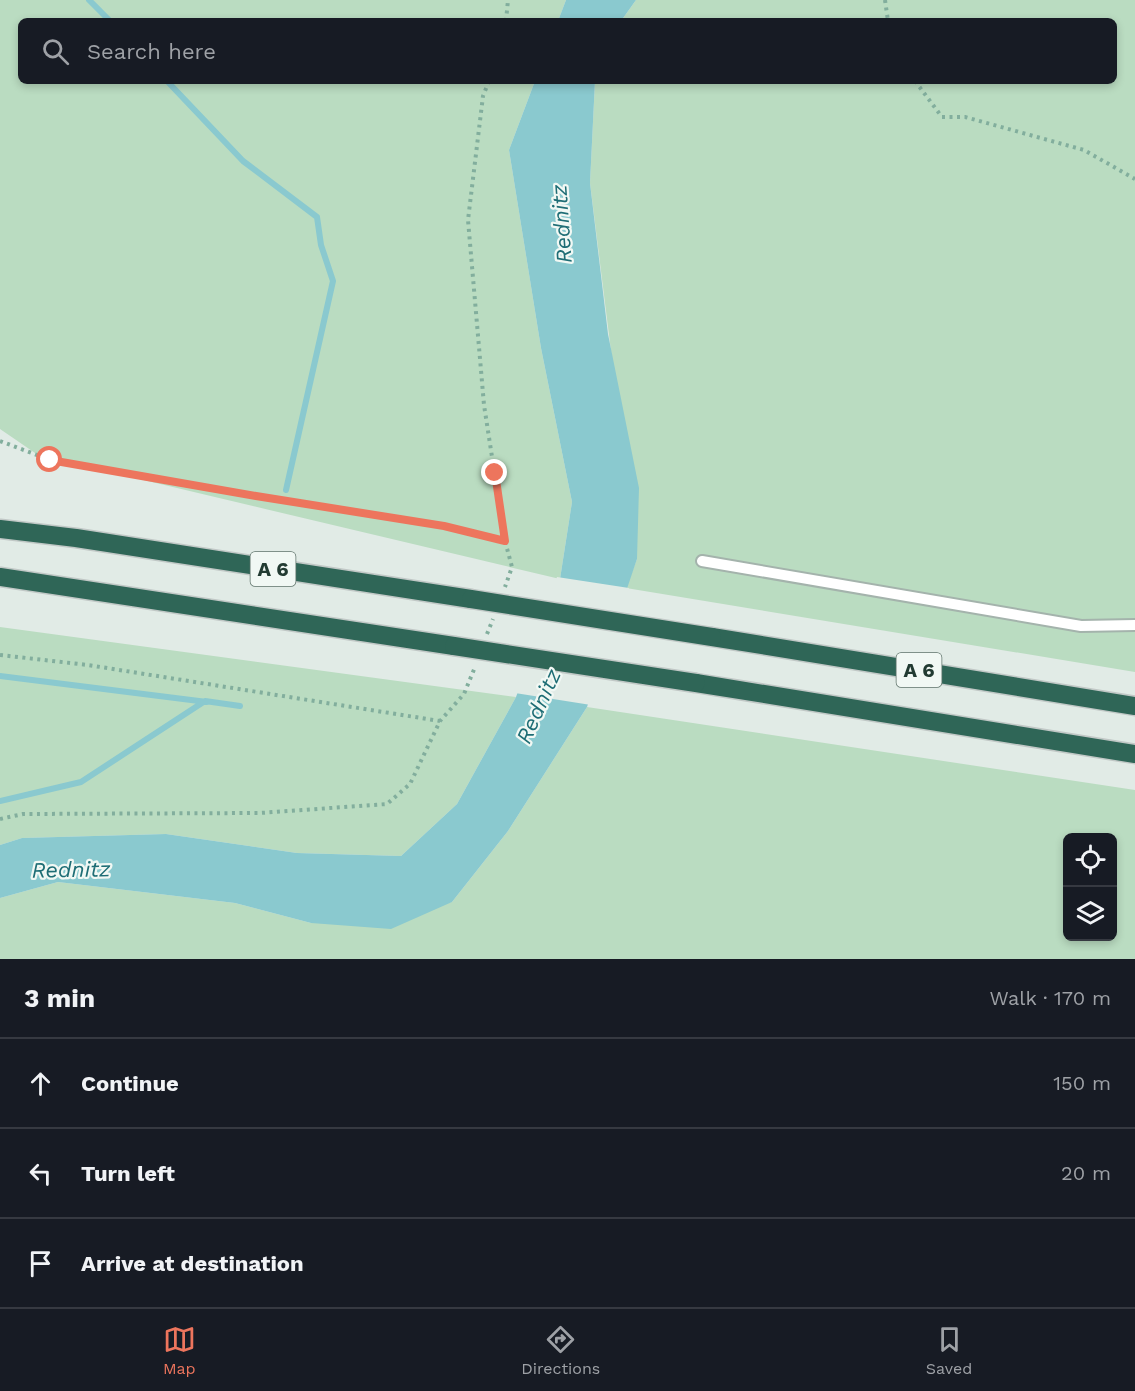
<!DOCTYPE html>
<meta charset="utf-8">
<style>
body{margin:0;font-family:"Work Sans",sans-serif;background:#20242c;color:#f1f3f6}
.controls{position:absolute;right:18px;bottom:18px;display:grid;overflow:hidden;border-radius:9px;box-shadow:0 3px 9px #0003}
.controls button{width:54px;height:54px;display:grid;place-items:center;padding:0;border:0;border-bottom:2px solid #363941;background:#171b24;color:#f1f3f6;font:30px sans-serif}
.stop{position:absolute;width:18px;height:18px;margin:-14px;border:4px solid #ed755d;border-radius:50%;background:#fff}
.stop.end{background:#ed755d;border-color:#fff;box-shadow:0 2px 6px #0008}
.list{margin:0;padding:0;list-style:none}
h2{display:flex;justify-content:space-between;align-items:center;height:78px;margin:0;padding:0 24px;font-size:26px}
h2 small{font-size:20px;font-weight:400;color:#9ea1a6}
.list li{display:grid;grid-template-columns:39px 1fr auto;gap:18px;align-items:center;box-sizing:border-box;height:90px;padding:0 24px;border-top:2px solid #363941}
.list b{display:block;font-size:22px;white-space:nowrap}
.list em{font-size:20px;font-style:normal;color:#9ea1a6}
.icon{flex:none;width:33px;height:33px;fill:none;stroke:currentColor;stroke-width:2;stroke-linecap:round;stroke-linejoin:round}
.map{position:relative;flex:none;width:1135px;height:959px;overflow:hidden}
.search{position:absolute;background:#171b24;box-shadow:0 3px 9px #0003;left:18px;right:18px;top:18px;height:66px;display:flex;align-items:center;gap:15px;box-sizing:border-box;padding:0 21px;border-radius:9px;color:#9ea1a6;font-size:22px}
.sheet{height:348px;background:#171b24}
nav{display:flex;justify-content:space-around;align-items:center;box-sizing:border-box;height:84px;border-top:2px solid #363941;background:#171b24;font-size:16px;color:#9ea1a6}
nav a{display:grid;justify-items:center;gap:3px}
nav .on{color:#ed755d}
.map>svg:first-child{display:block}
</style>
<div class="map">
<svg width="1135" height="959" viewBox="0 0 1135 959">
<rect width="100%" height="100%" fill="#e1ebe6"/>
<!-- green -->
<path fill="#badcc1" fill-rule="evenodd" d="M0,0h566l-8,21h-537v60h514l-26,69 32,198 31,154 -12,77 -522,-124 -38,-26z
M636,0h499v672l-509,-84 11,-29 -47,-376 5,-102h519v-60h-493z
M0,627l516,70 -59,107 -56,52 -104,-3 -131,-19 -144,4 -22,7z
M587,707l548,83v169h-1135v-61l58,-16 177,21 76,20 141,-21 56,-71zM1068,838h44v98h-44z"/>
<!-- water -->
<path fill="#8ac9cf" d="M566,0h70l-15,21h-63z
M535,81h60l-5,102 18,151 31,154 -2,71 -50,148 -79,124 -56,71 -61,27 -80,-6 -76,-20 -177,-21 -58,16v-53l22,-7 144,-4 131,19 104,3 56,-52 59,-107 44,-118 12,-77 -31,-154 -32,-198z"/>
<!-- pier -->
<path fill="#e1ebe6" d="M557,577l72,11 -38,117 -76,-12z"/>
<g fill="none" stroke-linecap="round" stroke-linejoin="round">
<!-- stream -->
<path stroke="#8ac9cf" stroke-width="6" d="M89,0l21,21
M167,81l76,80 74,56 4,28 12,36 -47,209
M0,676l207,26
M0,801l81,-19 124,-81 35,5"/>
<!-- lane casing -->
<g stroke="#a4b3ac" stroke-width="14">
<path id="lane" d="M702,561l379,65 54,-1"/>
</g>
<!-- highway casing -->
<g stroke="#c1c8c6" stroke-width="21">
<path id="highway" d="M0,529l76,9 395,61
M0,577l454,69
M712,637l423,69
M696,683l439,71"/>
</g>
<!-- path -->
<path stroke="#82ae9d" stroke-width="4" stroke-dasharray="3 4.5" stroke-linecap="butt" d="M885,0l3,21
M506,21l2,-21
M489,81l-6,15 -15,124 16,185 21,136 7,26 -7,20
M915,81l27,36h23l119,33 51,29
M0,441l50,19 228,39 166,27 61,15
M487,634l6,-15
M0,655l88,10 352,56
M0,819l23,-5 237,-1 127,-9 23,-20 30,-63 24,-27 11,-27"/>
<!-- lane -->
<use href="#lane" stroke="#fff" stroke-width="10"/>
<!-- highway -->
<use href="#highway" stroke="#2f6657" stroke-width="18"/>
<!-- highway-bridge casing -->
<g stroke="#c1c8c6" stroke-width="21" stroke-linecap="butt">
<path id="highway-bridge" d="M471,599l241,38
M454,646l242,37"/>
</g>
<!-- highway-bridge -->
<use href="#highway-bridge" stroke="#2f6657" stroke-width="18"/>
</g>
<g fill="none" stroke-linecap="round" stroke-linejoin="round">
<!-- route -->
<path stroke="#ed755d" stroke-width="8" d="M50,460l206,36 188,30 61,15 -10,-68"/>
</g>
<g text-anchor="middle" stroke-width="4.5" stroke-linejoin="round" paint-order="stroke">
<!-- shield labels -->
<g fill="#f1f8f4" stroke="#60746c" stroke-width="1.5">
<rect x="250.5" y="552" width="45" height="34" rx="4.5"/>
<rect x="896.5" y="653" width="45" height="34" rx="4.5"/>
</g>
<g font-size="20" font-weight="bold" fill="#223b32">
<text x="273" y="576">A 6</text>
<text x="919" y="677">A 6</text>
</g>
<!-- water labels -->
<g font-size="22" font-style="italic" fill="#1e6d75" stroke="#f1f8f4">
<text transform="translate(561 224) rotate(-94)" y="8">Rednitz</text>
<text transform="translate(538 706) rotate(-66)" y="8">Rednitz</text>
<text transform="translate(71 869) rotate(-1)" y="8">Rednitz</text>
</g>
</g>
</svg>
<div class="controls">
<button><svg class="icon" aria-label="locate" viewBox="0 0 24 24"><circle cx="12" cy="12" r="6"/><path d="M12 2v4M12 18v4M2 12h4M18 12h4"/></svg></button>
<button><svg class="icon" aria-label="layers" viewBox="0 0 24 24"><path d="M12 4l9 5-9 5-9-5zM3 14l9 5 9-5"/></svg></button>
</div>
<div class="stop" style="left:50px;top:460px"></div>
<div class="stop end" style="left:495px;top:473px"></div>
<div class="search"><svg class="icon" aria-label="search" viewBox="0 0 24 24"><circle cx="10" cy="10" r="6"/><path d="M15 15l6 6"/></svg>Search here</div>
</div>
<section class="sheet">
<h2>3 min<small>Walk · 170 m</small></h2>
<ul class="list">
<li><svg class="icon" aria-label="ahead" viewBox="0 0 24 24"><path d="M12 20V5M6 11l6-6 6 6"/></svg><div><b>Continue</b></div><em>150 m</em></li>
<li><svg class="icon" aria-label="left" viewBox="0 0 24 24"><path d="M17 20v-9H6M10 6l-5 5 5 5"/></svg><div><b>Turn left</b></div><em>20 m</em></li>
<li><svg class="icon" aria-label="arrive" viewBox="0 0 24 24"><path d="M6 21V4h12l-3 4 3 4H6"/></svg><div><b>Arrive at destination</b></div></li>
</ul>
</section>
<nav>
<a class="on"><svg class="icon" aria-label="map" viewBox="0 0 24 24"><path d="M3 6l6-2 6 2 6-2v14l-6 2-6-2-6 2zM9 4v14M15 6v14"/></svg>Map</a>
<a><svg class="icon" aria-label="directions" viewBox="0 0 24 24"><path d="M12 3l9 9-9 9-9-9zM9 14v-3h6M13 9l2 2-2 2"/></svg>Directions</a>
<a><svg class="icon" aria-label="saved" viewBox="0 0 24 24"><path d="M7 4h10v16l-5-4-5 4z"/></svg>Saved</a>
</nav>
